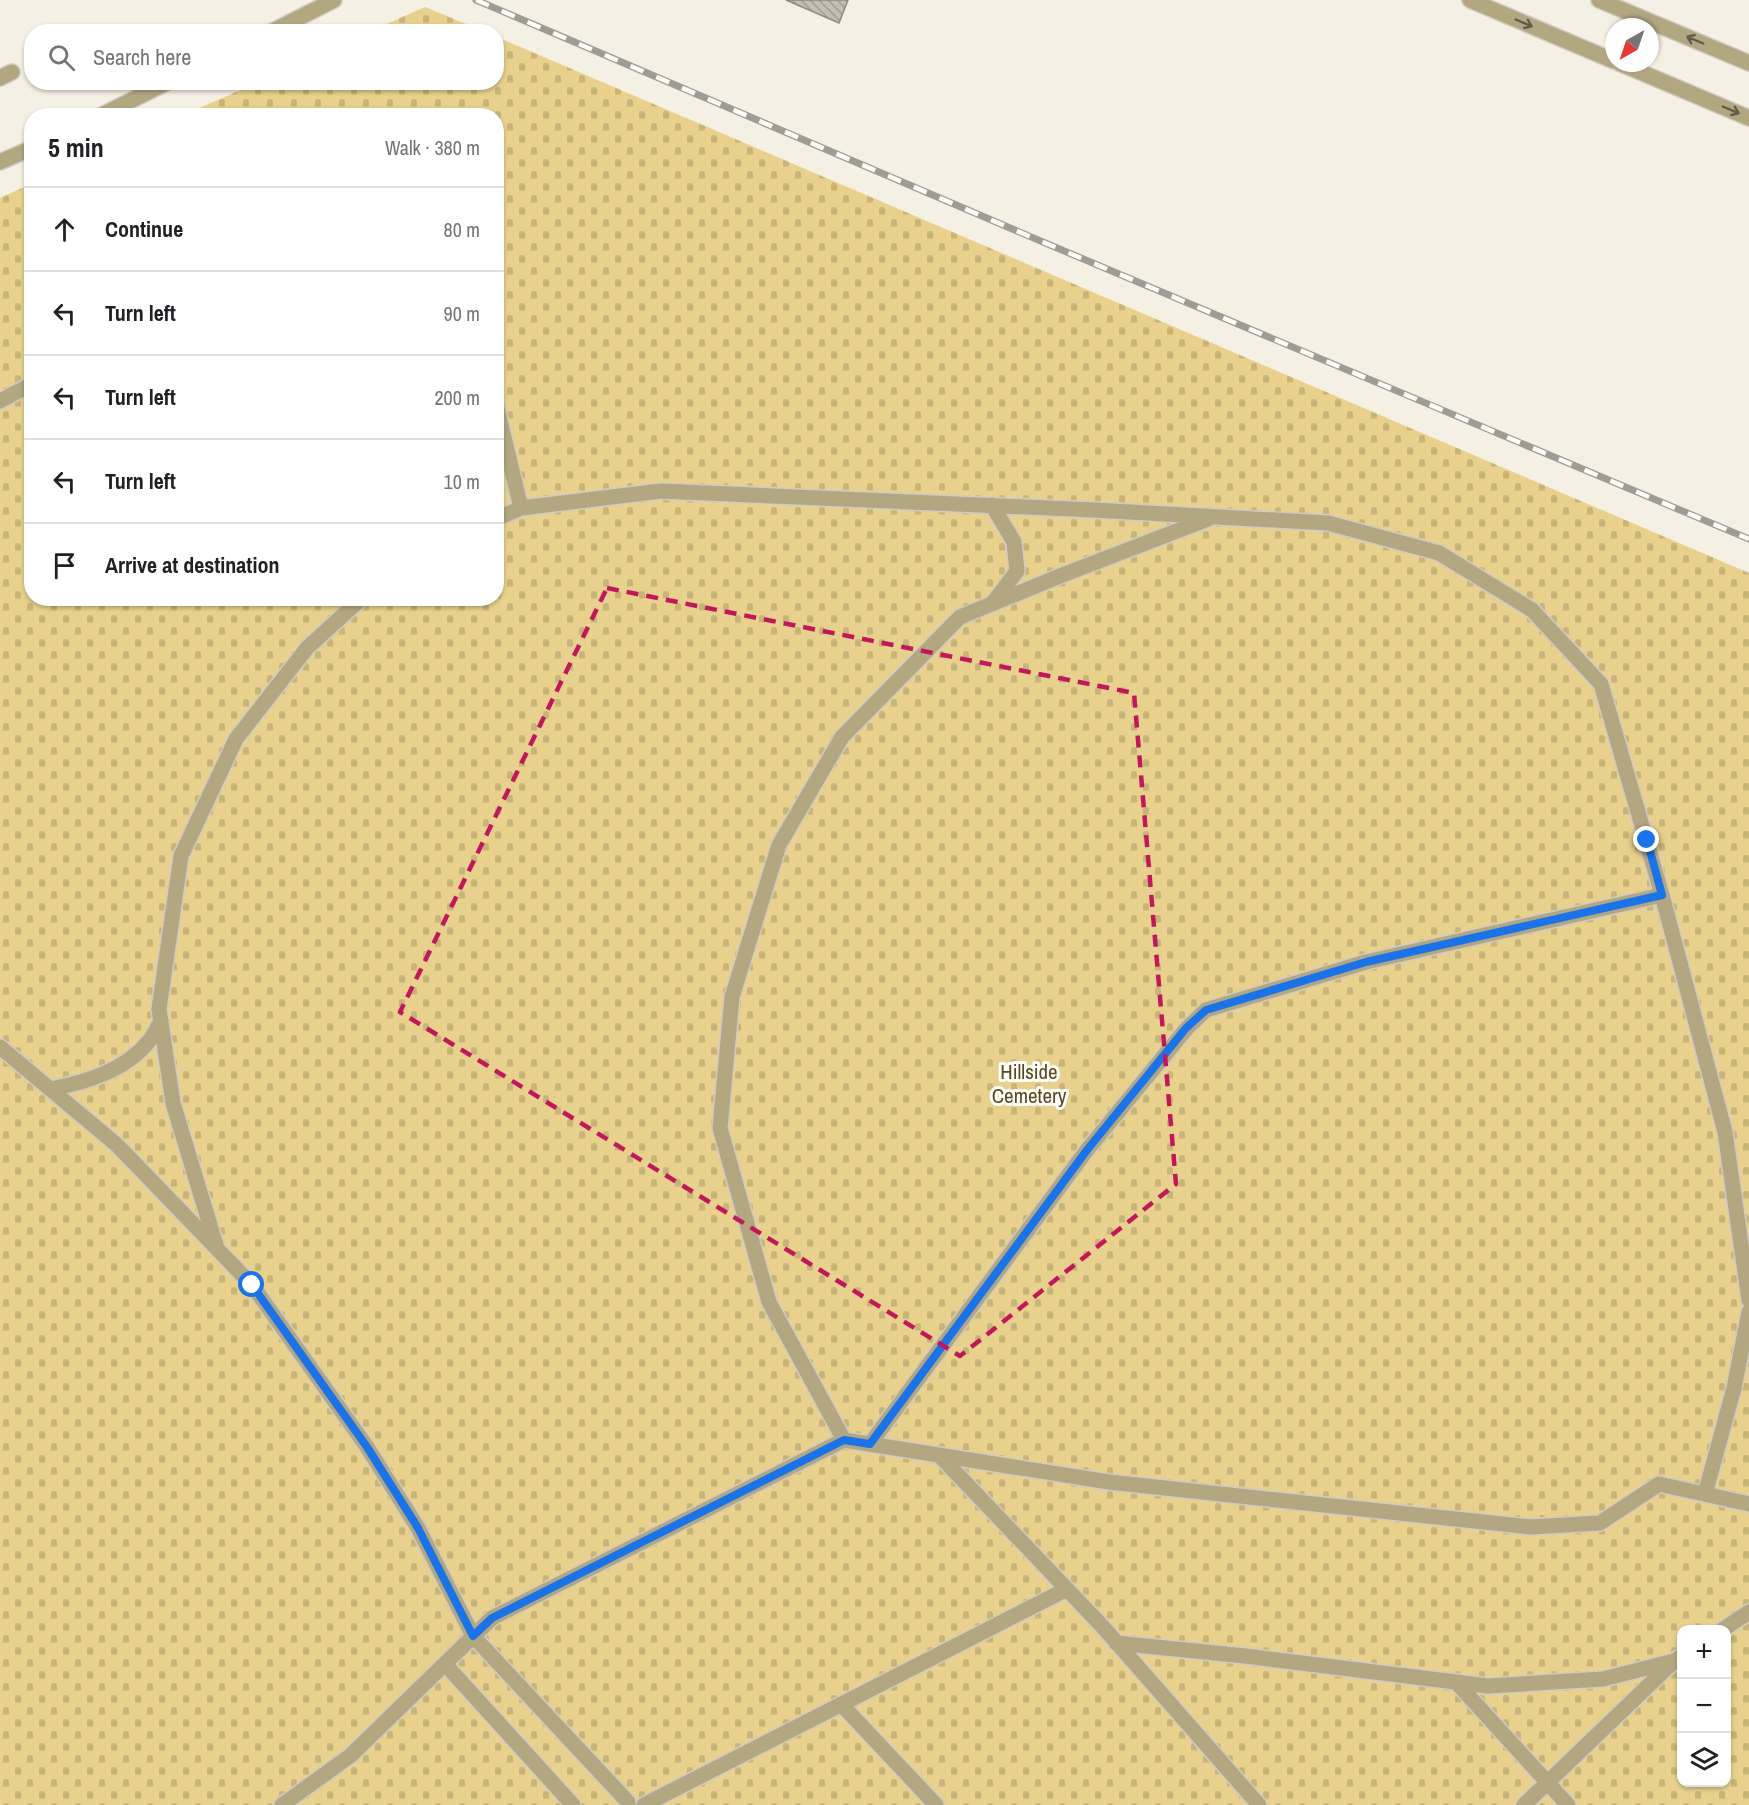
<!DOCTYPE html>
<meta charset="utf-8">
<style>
body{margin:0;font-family:"Archivo Narrow",sans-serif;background:#f6f6f6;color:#202124}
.controls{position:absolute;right:18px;bottom:18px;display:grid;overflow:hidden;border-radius:12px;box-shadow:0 2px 4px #0004}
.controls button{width:54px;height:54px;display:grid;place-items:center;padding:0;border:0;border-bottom:2px solid #e0e0e0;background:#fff;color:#202124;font:30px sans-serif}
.compass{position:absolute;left:1605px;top:18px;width:54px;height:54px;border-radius:50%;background:#fff;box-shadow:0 2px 4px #0004;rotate:220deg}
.stop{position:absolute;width:18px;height:18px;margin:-14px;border:4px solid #1a73e8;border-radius:50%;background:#fff}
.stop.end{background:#1a73e8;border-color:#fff;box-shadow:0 2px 6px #0008}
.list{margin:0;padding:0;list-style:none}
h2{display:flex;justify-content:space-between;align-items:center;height:78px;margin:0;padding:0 24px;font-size:26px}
h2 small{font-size:20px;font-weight:400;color:#757577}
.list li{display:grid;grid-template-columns:39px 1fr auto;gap:18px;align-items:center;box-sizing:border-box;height:84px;padding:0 24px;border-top:2px solid #e0e0e0}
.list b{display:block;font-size:22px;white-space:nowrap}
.list em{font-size:20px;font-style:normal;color:#757577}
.icon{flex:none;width:33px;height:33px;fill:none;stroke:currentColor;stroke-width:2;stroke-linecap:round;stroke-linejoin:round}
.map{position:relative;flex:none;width:1749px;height:1805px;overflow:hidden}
.search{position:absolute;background:#fff;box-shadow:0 2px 4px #0004;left:24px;top:24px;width:480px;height:66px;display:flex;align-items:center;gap:15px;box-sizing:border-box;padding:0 21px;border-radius:24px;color:#757577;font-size:22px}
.panel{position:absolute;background:#fff;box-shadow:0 2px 4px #0004;left:24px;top:108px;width:480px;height:498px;border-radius:24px}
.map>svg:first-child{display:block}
</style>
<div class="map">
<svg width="1749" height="1805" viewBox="0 0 1749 1805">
<defs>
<pattern id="cemetery-stones" width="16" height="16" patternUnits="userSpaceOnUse" patternTransform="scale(1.5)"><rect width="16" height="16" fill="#e7d18c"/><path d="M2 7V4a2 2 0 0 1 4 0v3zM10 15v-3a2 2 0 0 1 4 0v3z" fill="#c7b479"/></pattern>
<pattern id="building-back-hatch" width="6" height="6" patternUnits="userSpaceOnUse" patternTransform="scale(1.5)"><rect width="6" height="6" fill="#c2beb1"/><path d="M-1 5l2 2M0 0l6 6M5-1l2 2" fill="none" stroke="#9f9c91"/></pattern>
</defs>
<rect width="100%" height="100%" fill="#f4f0e3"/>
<!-- cemetery -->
<path fill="url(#cemetery-stones)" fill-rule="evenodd" d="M425,7l58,24h-112z
M497,37l1252,536v1232h-1749v-1607l31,-14 1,414h464v-482l-313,-1 74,-32 239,-1zM1682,1630h44v152h-44z"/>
<!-- building -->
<path fill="url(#building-back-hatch)" stroke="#8e8a7e" stroke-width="1.5" d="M786,0h62l-9,23z"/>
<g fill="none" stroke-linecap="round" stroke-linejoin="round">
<!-- lane casing -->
<g stroke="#d0ccc1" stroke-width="18">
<path id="lane" d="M0,78l12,-6
M0,401l32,-17
M496,404l25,104
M992,505l22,37 3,29 -25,33
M496,519l25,-11 140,-17 433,19 234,13 111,30 93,57 69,74 61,211 63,237 24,168
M0,1047l117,98 135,140 115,162 51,81 55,108 155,166v3
M51,1089c35,-7 74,-18 98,-48 5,-5 8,-13 12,-20
M216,1245l-43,-142 -14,-94 22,-153 55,-117 71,-91 55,-50
M844,1440l-75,-138 -49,-174 12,-131 47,-152 63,-108 118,-120 100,-41 148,-57
M870,1444l217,-294 100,-122 19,-18 160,-48 296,-67
M940,1456l163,171 156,178
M1705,1494l29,-106 15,-76
M1722,1630l27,-18
M1116,1643l129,13 243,30 115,-7 71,-18 8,-5
M445,1664l128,141
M1456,1682l112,123
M841,1704l95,101
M282,1805l68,-49 142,-138 352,-178 265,42 421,45 70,-4 59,-39 90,20
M644,1805l423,-216
M1524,1805l149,-143"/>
</g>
<!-- street casing -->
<g stroke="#d0ccc1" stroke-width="18">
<path id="street" d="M1470,0l144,61
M1599,0l150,63
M271,32l63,-32
M1619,63l130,55
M100,116l68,-34
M0,162l32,-14"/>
</g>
<!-- lane -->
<use href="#lane" stroke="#b3a782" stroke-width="15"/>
<!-- street -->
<use href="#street" stroke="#b3a782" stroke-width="15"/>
<!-- rail casing -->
<g stroke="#9f9c93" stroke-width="7">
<path id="rail" d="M476,0l574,245 699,294"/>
</g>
<!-- rail -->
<use href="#rail" stroke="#fffdf8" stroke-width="4.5" stroke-dasharray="14" stroke-linecap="butt"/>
</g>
<!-- one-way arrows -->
<defs><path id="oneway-shaft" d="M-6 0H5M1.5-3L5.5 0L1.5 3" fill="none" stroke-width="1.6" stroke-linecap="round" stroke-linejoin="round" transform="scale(1.5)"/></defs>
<g stroke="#615c4e">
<use href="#oneway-shaft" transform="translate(1524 23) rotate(23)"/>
<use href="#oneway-shaft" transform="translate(1695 40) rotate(-157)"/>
<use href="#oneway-shaft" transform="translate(1731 110) rotate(23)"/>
</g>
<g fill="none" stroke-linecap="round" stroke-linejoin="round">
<!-- route -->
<path stroke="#1a73e8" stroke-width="8" d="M252,1285l115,162 51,81 55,108 19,-18 352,-178 26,4 217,-294 99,-122 20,-18 160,-48 296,-67 -15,-55"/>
</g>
<!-- marked area -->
<path fill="none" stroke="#c2185b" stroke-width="4.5" stroke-dasharray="12 8" stroke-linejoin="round" d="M607,588l527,105 42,491 -216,172 -560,-344z"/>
<g text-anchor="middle" stroke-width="6" stroke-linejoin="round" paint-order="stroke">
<!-- park labels -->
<g font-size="21" fill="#564a23" stroke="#fffdf8">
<text x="1029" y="1079">Hillside<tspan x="1029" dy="24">Cemetery</tspan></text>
</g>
</g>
</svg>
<div class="controls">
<button>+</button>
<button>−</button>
<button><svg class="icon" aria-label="layers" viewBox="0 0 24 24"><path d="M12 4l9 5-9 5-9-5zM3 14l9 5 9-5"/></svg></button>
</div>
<svg class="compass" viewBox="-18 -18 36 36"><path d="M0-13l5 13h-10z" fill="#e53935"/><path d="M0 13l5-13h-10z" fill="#757577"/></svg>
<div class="stop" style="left:252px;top:1285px"></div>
<div class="stop end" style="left:1647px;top:840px"></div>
<div class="search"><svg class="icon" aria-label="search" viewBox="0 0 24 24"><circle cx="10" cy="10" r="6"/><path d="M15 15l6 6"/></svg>Search here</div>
<section class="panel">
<h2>5 min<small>Walk · 380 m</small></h2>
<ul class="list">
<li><svg class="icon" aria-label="ahead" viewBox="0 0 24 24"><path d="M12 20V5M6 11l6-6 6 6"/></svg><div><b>Continue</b></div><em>80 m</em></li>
<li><svg class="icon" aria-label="left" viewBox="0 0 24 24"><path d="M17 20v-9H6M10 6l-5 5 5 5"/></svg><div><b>Turn left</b></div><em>90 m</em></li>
<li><svg class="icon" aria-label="left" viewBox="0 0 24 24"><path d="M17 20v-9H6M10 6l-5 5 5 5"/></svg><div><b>Turn left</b></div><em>200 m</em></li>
<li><svg class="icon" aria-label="left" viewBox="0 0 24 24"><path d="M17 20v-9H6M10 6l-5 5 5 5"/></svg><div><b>Turn left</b></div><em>10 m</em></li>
<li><svg class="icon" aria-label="arrive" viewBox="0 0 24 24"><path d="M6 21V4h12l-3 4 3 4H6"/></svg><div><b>Arrive at destination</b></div></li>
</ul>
</section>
</div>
